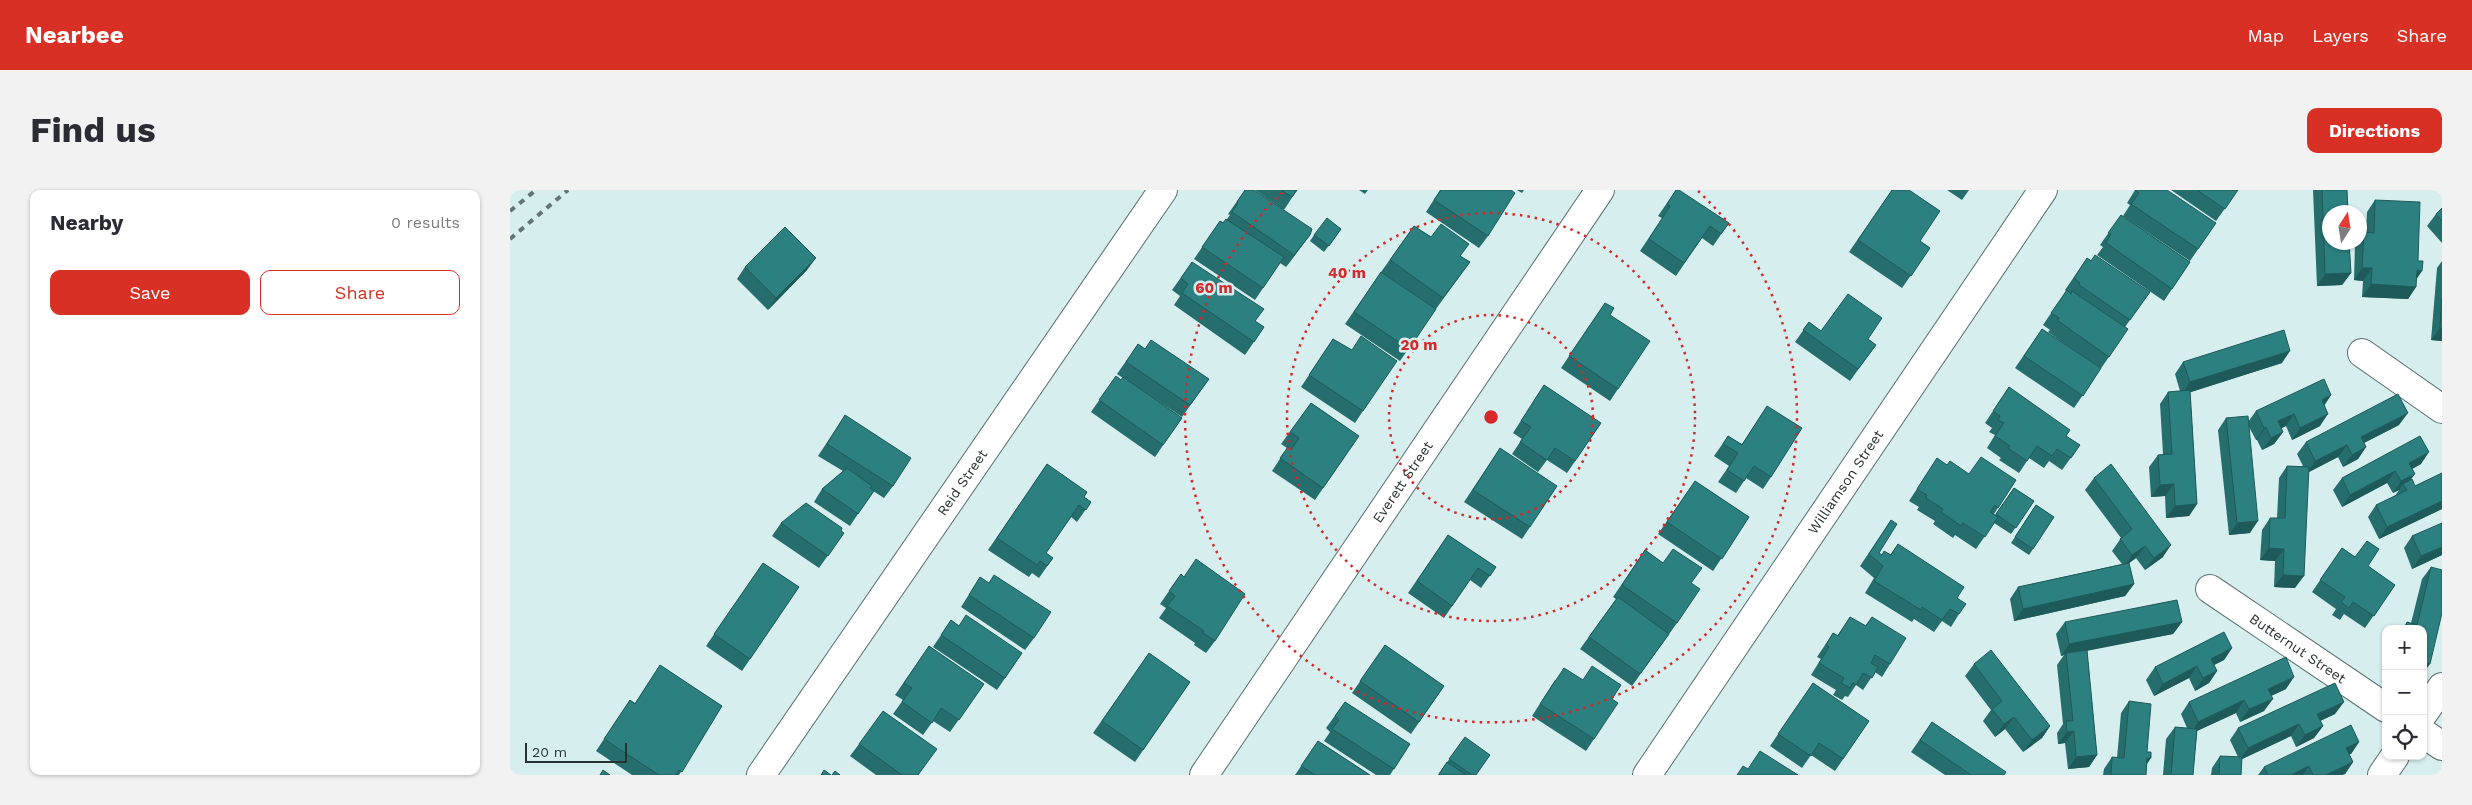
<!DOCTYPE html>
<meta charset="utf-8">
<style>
body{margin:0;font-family:"Work Sans",sans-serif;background:#f2f2f3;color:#2b2b33}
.controls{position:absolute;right:15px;bottom:15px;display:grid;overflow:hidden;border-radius:10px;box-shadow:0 1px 4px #0004}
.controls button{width:45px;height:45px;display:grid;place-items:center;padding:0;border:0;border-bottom:1px solid #e1e1e2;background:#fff;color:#2b2b33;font:25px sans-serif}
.compass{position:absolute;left:1812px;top:15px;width:45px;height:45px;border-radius:50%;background:#fff;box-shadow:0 1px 4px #0004;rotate:12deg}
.scale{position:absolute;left:15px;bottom:12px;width:102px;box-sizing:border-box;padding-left:5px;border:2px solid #283232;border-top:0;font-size:14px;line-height:18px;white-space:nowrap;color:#283232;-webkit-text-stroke:4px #d6efee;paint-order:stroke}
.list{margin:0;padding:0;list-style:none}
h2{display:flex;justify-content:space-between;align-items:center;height:65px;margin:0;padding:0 20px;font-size:21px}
h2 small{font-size:16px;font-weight:400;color:#7c7c81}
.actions{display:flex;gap:10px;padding:15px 20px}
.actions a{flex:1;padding:11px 0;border:1px solid #d93025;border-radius:10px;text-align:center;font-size:18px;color:#d93025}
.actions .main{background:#d93025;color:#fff}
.icon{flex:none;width:28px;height:28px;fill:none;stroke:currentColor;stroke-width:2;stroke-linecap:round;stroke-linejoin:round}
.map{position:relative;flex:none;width:1932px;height:585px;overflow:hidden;border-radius:10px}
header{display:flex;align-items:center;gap:30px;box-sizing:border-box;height:70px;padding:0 25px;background:#d93025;color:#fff}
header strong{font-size:24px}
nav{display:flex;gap:28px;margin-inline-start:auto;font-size:18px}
.intro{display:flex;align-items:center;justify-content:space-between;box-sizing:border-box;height:120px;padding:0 30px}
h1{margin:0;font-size:35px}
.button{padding:12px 22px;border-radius:10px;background:#d93025;color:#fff;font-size:18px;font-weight:700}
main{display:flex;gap:30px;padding:0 30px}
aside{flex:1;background:#fff;border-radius:10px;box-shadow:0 1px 4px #0004}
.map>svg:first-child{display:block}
</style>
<header>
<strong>Nearbee</strong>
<nav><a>Map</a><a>Layers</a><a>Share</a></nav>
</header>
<div class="intro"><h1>Find us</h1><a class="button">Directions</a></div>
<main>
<aside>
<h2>Nearby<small>0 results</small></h2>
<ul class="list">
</ul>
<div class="actions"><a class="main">Save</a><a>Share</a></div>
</aside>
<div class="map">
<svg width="1932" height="585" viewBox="0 0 1932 585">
<rect width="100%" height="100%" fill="#d6efee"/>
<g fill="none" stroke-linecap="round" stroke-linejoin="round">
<!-- minor casing -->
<g stroke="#596f6f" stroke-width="30">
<g id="minor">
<path d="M1852,163l80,56"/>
<path id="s1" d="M1700,399l176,119"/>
<path d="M1913,524l19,-27"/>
<path d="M1913,543l19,13"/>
<path id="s2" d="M251,585l402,-585"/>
<path id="s3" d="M694,585l396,-585"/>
<path id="s4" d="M1137,585l396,-585"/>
<path d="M1872,585l13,-19"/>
</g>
</g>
<!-- minor -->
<use href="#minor" stroke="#fff" stroke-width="28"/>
<!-- rail -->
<path stroke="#657474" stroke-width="4" stroke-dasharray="6 6" stroke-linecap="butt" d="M0,21l26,-21
M0,49l58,-49"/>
</g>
<!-- wall -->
<path fill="#266e6e" d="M735,0l65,45 -24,32 -6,-4 -25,37 -61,-41 26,-38 3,2 4,-4 3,-4 -2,-1z
M745,0h42l-13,20z
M849,0h9l-3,4z
M930,0h71l-23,46 -9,12 -53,-36z
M1007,0h7l-2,3z
M1166,0l53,33 -16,23 -11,-8 -26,38 -36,-25 22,-33 -4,-2z
M1382,0l28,51 10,7 -28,40 -53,-36z
M1437,0h22l-7,10z
M1625,0l81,33 -26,38 -67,-45 7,-11 -3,-2z
M1661,0h67l-22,31z
M1803,0h34l4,83 -9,12 -25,1z
M1865,10l41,79v8l-8,12 -46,-2 1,-16 -9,-1 1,-36 2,-2h3v-4l4,-6h2l1,-20z
M1932,18v35l-15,-17 9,-12z
M1611,25l69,47 -26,39 -67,-46 6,-8 -3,-2z
M904,36l56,36 -34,47 -36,52 -55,-37 36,-52 15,11 -15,-11z
M831,39l-17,23 -14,-11 4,-6z
M1577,68l63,34 -25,35 3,2 -54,79 -59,-40 27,-39 37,25 -31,-22 2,-2 -7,-5 23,-34 -1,-1z
M1932,71v80l-11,-1 6,-72z
M682,72l63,59 9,6 -19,28 -71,-50 6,-9 -8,-6z
M235,77l62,3 -39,40 -31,-31z
M1095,113l5,12 8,74 -8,12 -49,-33z
M1299,132l12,9 47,8 8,6 -26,36 -55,-39z
M823,149l30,72 -8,12 -54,-36z
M628,154l7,5 64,30 -27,38 -33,-22 33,23 -27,39 -64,-45 25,-36 5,4 2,-2 -6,-4z
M1673,172l99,1 -92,29 7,112 -8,12 -23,2 -1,-22 -14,1 -2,-30 9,-12 5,-1 -3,-50 8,-12 12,-1 -5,-17z
M1034,195l57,38 -34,50 -20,-13 -9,12 -26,-18 10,-15 -9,-6z
M1499,197l57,49 14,9 -18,25 -13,-9 -5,7 -15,-10 -10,15 -20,-13 2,-2 -14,-10 8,-13 -6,-3 3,-4 -7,-5z
M1821,205l-7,11 -4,20 -28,14 -6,-14 -5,2 2,4 -9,12 -12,6 -5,-10h-1l-7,-13 1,106 -21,2 -11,-105 8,-12 22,4 8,-11z
M801,213l48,33 -44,64 -43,-29 15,-23 -6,-4z
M1257,216l4,71 -8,12 -17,-11 -10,15 -18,-11 11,-16 -15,-10 14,-20 14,8z
M335,225l48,71 -9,12 -11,-7 -23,35 -36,-24 8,-13 21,-18 -25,-15z
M1889,235l-35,18 2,4 -8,12 -15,8 -5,-10 -29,15 -14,116 -21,-1 1,-26 -15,-1 2,-30 8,-12h7l2,-40 8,-12h16l-6,-12 9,-12z
M990,258l30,79 -8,12 -58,-37z
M1427,268l10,7 22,9 47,6 -22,34 1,1 19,-27 20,13 -23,33 -17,-11 -18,26 -21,-14 -2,3 -20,-14 2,-3 -18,-11 2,-3 -10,-6z
M537,274l37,33 7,5 -14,20 -6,-5 -25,36 7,5 -14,20 -7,-5 -3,4 -41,-27z
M1911,274l-9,5 -2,12 5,5 27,-13v36l-63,30 -11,-22 8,-12 19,-9 4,-6 -6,3 -6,-10 -45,24 -9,-17 9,-12z
M1584,288l69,79 -18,13 -9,-12 -7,5 5,21 -9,12 -111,25 -4,-22 8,-12 104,-23 -10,-13 9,-13 -36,-48z
M1185,291l54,36 -36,54 -55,-37z
M1526,315l18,12 -25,38 -18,-12z
M1381,330l-12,33 3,2h8l8,-11 59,54 2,16 -8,13 -9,-6 -8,11 -20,-13 -2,3 -47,-29 9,-15 -14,-12z
M271,333l63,10 -25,35 -47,-32z
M938,345l48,32 -15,21 -11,-8 -26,38 -36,-25z
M1902,346l30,19 -30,14 -8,-21z
M1832,358l53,37 -30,43 -21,-14 -4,6 -8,-5 4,-6 -24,-17z
M1135,360l46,33 -14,40 -45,63 -52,-37 36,-50 -3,-2z
M253,373l36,24 -57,84 -36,-25z
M1921,377l-8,62h-21l5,-7 4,1 11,-44z
M671,384l34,67 -9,12 -12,-8 1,-2 -36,-25 7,-10 -6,-4z
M470,387l8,6 46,55 -9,12 -64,-43z
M1340,427l15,9 7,-9 18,47 -8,13 -7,-5 -12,18 -7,-5 -8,12 -3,-1 -3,4 -9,-5 3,-5 -25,-15 10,-16 -4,-2 16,-24 4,3z
M441,430l8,6 63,27 -25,37 -64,-43z
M1555,432h117l-9,12 -86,16 10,105 -8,12 -21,2 -3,-26 -7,1 -1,-11 6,-9 -6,-59 7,-10 -3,1 -5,-22z
M875,455l59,41 -33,48 -59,-41z
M419,456l55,38 -34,48 -17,-11 -10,14 -30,-21 10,-14 -8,-5z
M1722,458l-8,12 -10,5 3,6 -8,12 -14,8 -6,-13 -35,18 -8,-16 9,-13z
M639,463l41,29 -55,80 -42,-29z
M1464,474l76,62 -8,12 -19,14 -18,-23 -10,8 -12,-16 8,-11 -26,-34z
M150,475l62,41 -43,69h-47l-36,-24 34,-51 5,3z
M1045,490l57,19 -18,40 -8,12 -54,-35z
M1303,493l56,38 -34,50 -24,-16 -9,13 -32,-22z
M1776,499l-15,7 -7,15 -24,11 -4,-9 -39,18 -4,44h-30l3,-36 9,-12 12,1 -6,-14 8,-12z
M1619,511l18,51 -1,23h-43l1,-6 8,-12 5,1 4,-45z
M835,512l65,42 -20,31h-14l-52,-34 6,-9 -4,-4z
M1825,524l-15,7 3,5 -9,12 -18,9 -5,-11 -49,23 -1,16h-30l1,-7 8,-12 18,1 -8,-17 8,-12z
M1422,532l72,53h-59l-34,-23z
M955,547l11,38h-38z
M808,551l52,34h-75z
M1849,552l-8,12h-2l4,8 -8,12 -3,1h-84l6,-8z
M349,554l60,31h-43l-26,-19z"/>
<!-- shaded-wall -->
<path fill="#1f5a5a" d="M800,45l-24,32 8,-12z
M306,68l-9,12 -39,40 8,-12z
M1852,78h10l-9,13 -9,-1z
M1907,80l5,1 -8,12z
M1841,83l-9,12 -25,1 8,-12z
M1861,94l45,3 -8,12 -46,-2z
M1930,138h2v13l-11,-1z
M1780,161l-8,12 -100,32 8,-13z
M1821,205l-8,12 -1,-7z
M1898,223l-9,12 -47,24 9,-12z
M1784,224l-8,12 -16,8 8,-13z
M1818,224l-8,12 -28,14 8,-12z
M1756,237l-9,13h-1l8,-12z
M1773,242l-9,12 -12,6 9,-12z
M1837,255l-9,12 -31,16 8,-12z
M1856,257l-8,12 -15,8 9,-12z
M1919,262l-8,12 -20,11 8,-12z
M1885,281l-8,12 -45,24 8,-12z
M1905,284l-9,12 -3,-2 -4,6 -6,3 8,-12z
M1664,294l-9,12 -14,1 9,-12z
M1932,311v8l-63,30 8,-12z
M1687,314l-8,12 -23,2 9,-12z
M1748,331l-8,12 -21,2 8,-12z
M1661,355l-8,12 -18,13 9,-12z
M1635,356l-9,12 -12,9 8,-12z
M1932,357v8l-30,14 9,-13z
M1759,358l15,1 -9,12 -15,-1z
M1773,385l21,1 -9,12 -21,-1z
M1624,394l-9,12 -111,25 9,-12z
M1672,432l-9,12 -107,21v-2l-2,2 -3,1 8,-12z
M1722,458l-8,12 -22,11 9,-12z
M1913,472l7,2 -7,9z
M1687,476l-8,12 -35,18 9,-12z
M1707,481l-8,12 -14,8 8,-13z
M1784,487l-8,12 -26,12 8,-12z
M1763,509l-9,12 -24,11 9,-13z
M1734,510l-8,13 -46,21 8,-12z
M1834,512l-9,12 -26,12 8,-12z
M1504,527l-9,12 -10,8 9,-13z
M1789,534l-8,12 -51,24 8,-12z
M1540,536l-8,12 -19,14 9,-12z
M1813,536l-9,12 -18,9 9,-12z
M1564,541l-9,12 -7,1 9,-12z
M1849,552l-8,12 -13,6 8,-12z
M1587,565l-8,12 -21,2 8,-12z
M1637,568h4l-8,12z
M1843,572l-8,12 -3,1h-16z
M1799,576l-6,9h-12z"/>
<!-- building -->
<path fill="#2c8080" stroke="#1f5a5a" d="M735,0h9l58,39 -2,6 -16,20 -62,-43 6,-9 -1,-1z
M771,0h16l-5,7z
M931,0h70l4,3 -27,43 -54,-36z
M1166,0h3l50,33 -8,11 -11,-8 -26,37 -35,-24 21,-33 -3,-2z
M1382,0h17l31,21 -20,30 10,7 -19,28 -53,-36z
M1625,0h32l49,33 -18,26 -67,-45 8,-11z
M1687,0h41l-13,19z
M1812,0h25l1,22h-18v30h19l2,31 -26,1z
M1865,10l45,2 -2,59h5l-1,10 -5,-1 -1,17 -45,-3 1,-16h-10l2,-36 10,1z
M1932,18v13l-6,-7z
M1611,25l69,47 -18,27 -66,-46 5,-9 -3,-1z
M817,28l14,11 -12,17 -15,-11z
M716,29l58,38 -21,31 -61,-41 18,-26 3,2z
M931,34l28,20 -9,12 10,6 -27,36 -53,-38 24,-34 17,11z
M275,37l31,31 -40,40 -31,-31z
M1585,65l55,37 -20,28 -51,-35 1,-2 -6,-5 13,-20 4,3z
M682,72l72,47 -9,12 9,6 -10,15 -72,-49 6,-9 -7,-6z
M871,82l55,37 -27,40 -55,-37z
M1557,100l4,4 1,-3 56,38 -19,28 -52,-37 2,-2 -8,-5z
M1338,104l34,24 -14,21 8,6 -18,24 -55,-39 6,-8 12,9z
M1932,108v30h-2z
M1095,113l9,5 -4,7 40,26 -32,48 -49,-33z
M1532,139l59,39 -18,28 -59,-40z
M1774,140l6,21 -100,31 -7,-20z
M851,146l36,25 -34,50 -54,-36 24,-36 19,11z
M641,150l58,39 -19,26 -64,-43 12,-18 7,5z
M606,186l5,4 2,-3 59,41 -19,27 -64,-45z
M1814,189l7,16 -9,5 6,14 -28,14 -6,-14 -16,7 5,11 -12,6 -5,-11 -2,1 -8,-17z
M1034,195l57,38 -26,38 -20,-13 -8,12 -27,-18 11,-15 -10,-6z
M1499,197l61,43 -4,6 14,9 -9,13 -14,-9 -5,7 -15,-10 -10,15 -19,-13 2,-2 -15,-10 9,-13 -6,-3 2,-4 -7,-5z
M1680,200l7,114 -22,2 -1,-22 -14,1 -2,-30 14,-1 -4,-62z
M1888,204l10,19 -47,24 5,10 -14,8 -5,-10 -32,16 -9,-19z
M801,213l48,33 -36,52 -43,-30 8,-11 3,3 8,-12 -9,-6z
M1257,216l35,22 -31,49 -17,-11 -10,15 -17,-11 11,-17 -15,-9 5,-8 14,9z
M335,225l66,43 -18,28 -66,-42z
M1738,226l10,105 -21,2 -11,-105z
M1910,246l9,16 -20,11 6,11 -14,7 -6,-10 -45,24 -8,-17z
M990,258l57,38 -27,41 -57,-37z
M1471,267l35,23 -18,28 -3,-3 -5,7 8,5 -13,20 -22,-14 -2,3 -20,-14 2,-3 -17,-11 1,-3 -10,-6 20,-31 10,7 3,-4 19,13z
M537,274l40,28 -3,5 7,5 -5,8 -7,-5 -33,48 7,5 -6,8 -7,-5 -3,4 -40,-27z
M1601,274l60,81 -17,13 -9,-12 -13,9 -12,-16 12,-10 -38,-51z
M1777,276l22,1 -5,109 -21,-1 1,-26 -15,-1 1,-30h15z
M337,278l25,18 -2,2 4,3 -16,23 -36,-25z
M1932,283v28l-55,26 -11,-22 31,-15 -4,-6 9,-5 3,7z
M1185,291l54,36 -27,42 -55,-37z
M1504,298l20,13 -18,27 -20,-14z
M296,313l36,25 -1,3 3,2 -16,23 -47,-33z
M1526,315l18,12 -21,32 -18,-12z
M1381,330l6,4 -18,29 3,2 2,-4 7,4 7,-11 66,43 -7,11 9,6 -7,10 -9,-5 -8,11 -20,-13 -1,3 -47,-29 9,-15 -14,-12z
M1932,333v24l-21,9 -9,-20z
M938,345l48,32 -6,9 -12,-8 -26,38 -35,-25z
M1857,351l12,8 -11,17 27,19 -21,31 -21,-14 -4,6 -8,-6 4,-5 -25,-17 22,-32 13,9z
M1163,359l29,19 -11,15 9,6 -23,34 -55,-38 23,-35 18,13z
M686,369l49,35 -30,47 -12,-8 1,-2 -37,-25 8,-10 -6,-5 12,-17 3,3z
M253,373l36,24 -49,72 -36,-25z
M1619,373l5,21 -111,25 -5,-22z
M1921,377l11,3v43l-12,51 -7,-2v-33h-18l2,-7 10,3z
M484,385l57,37 -17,26 -65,-43 11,-18 9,6z
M1108,407l51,37 -29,40 -51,-37z
M1667,410l5,22 -113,22 -4,-22z
M456,425l56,38 -17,25 -64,-43 10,-15 8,6z
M1340,427l16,9 6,-9 34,21 -16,26 -15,-9 -4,8 7,4 -6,11 -9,-5 -7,12 -3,-2 -3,5 -9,-5 3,-5 -25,-15 10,-16 -3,-2 7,-12 5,3z
M1714,442l8,16 -21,11 6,12 -14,7 -6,-12 -34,18 -8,-17z
M875,455l59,41 -25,36 -59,-41z
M419,456l55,38 -25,36 -18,-12 -9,15 -30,-21 10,-14 -8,-5z
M1481,460l59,76 -18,14 -18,-23 -10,7 -12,-15 10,-8 -28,-37z
M1577,460l10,105 -21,2 -2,-26 -7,1 -1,-11h7l-7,-68z
M639,463l41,29 -47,68 -41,-29z
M1776,467l8,20 -26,12 5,10 -24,10 -5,-9 -46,22 -9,-20z
M150,475l62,41 -40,66 -3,-2 -3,5h-17l-55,-36 26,-39 5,4z
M1082,476l29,19 -9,14 6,4 -24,36 -54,-35 24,-36 19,12z
M1303,493l56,38 -26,38 -24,-16 -8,13 -33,-22z
M1825,493l9,19 -27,12 6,12 -18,9 -6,-11 -51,24 -10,-20z
M1619,511l22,3 -4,48h4v6h-4l-1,17h-35l1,-18 12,1z
M835,512l65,42 -16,25 -62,-40 7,-9 -4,-4z
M373,521l54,38 -19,26h-16l-43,-31z
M1422,532l74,50 -2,3h-33l-51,-35z
M1841,535l8,17 -13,6 7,14 -27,13h-13l-4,-9 -18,9h-23l-4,-8z
M1665,537l22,2 -4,46h-22z
M955,547l25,18 -14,20h-4l-23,-16z
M808,551l52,34h-55l-14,-9z
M1250,561l38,24h-61l6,-9 5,3z
M1710,566l22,1 -1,18h-22z
M937,572l19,13h-26l-1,-1z
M93,580l7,5h-10z
M314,580l7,5h-10z
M325,581l5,4h-8z"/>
<!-- distance rings -->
<g fill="none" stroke="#d62828" stroke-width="2.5" stroke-dasharray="2.5 5">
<circle cx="981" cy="227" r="102"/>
<circle cx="981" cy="227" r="204"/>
<path d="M1188 1A306 306 0 1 1 774 1"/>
</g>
<g text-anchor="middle" stroke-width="5" stroke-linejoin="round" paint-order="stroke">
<!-- street labels -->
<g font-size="14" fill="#283232" stroke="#d6efee">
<text dy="5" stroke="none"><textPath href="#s2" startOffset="355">Reid Street</textPath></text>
<text dy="5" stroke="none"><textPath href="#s4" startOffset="354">Williamson Street</textPath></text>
<text dy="5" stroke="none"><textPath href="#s3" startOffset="354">Everett Street</textPath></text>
<text dy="5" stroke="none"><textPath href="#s1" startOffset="106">Butternut Street</textPath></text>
</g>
</g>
<circle cx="981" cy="227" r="8" fill="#d62828" stroke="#d6efee" stroke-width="2.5"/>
<g font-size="15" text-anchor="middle" font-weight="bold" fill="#d62828" stroke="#d6efee" stroke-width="5" stroke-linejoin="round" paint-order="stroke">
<text x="837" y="88">40 m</text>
<text x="704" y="103">60 m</text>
<text x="909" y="160">20 m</text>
</g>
</svg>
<div class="controls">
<button>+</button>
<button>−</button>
<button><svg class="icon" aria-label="locate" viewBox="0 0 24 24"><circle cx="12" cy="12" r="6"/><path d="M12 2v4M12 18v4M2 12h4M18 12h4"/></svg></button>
</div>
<svg class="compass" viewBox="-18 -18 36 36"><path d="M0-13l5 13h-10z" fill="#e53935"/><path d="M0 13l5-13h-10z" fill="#7c7c81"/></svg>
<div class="scale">20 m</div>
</div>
</main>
